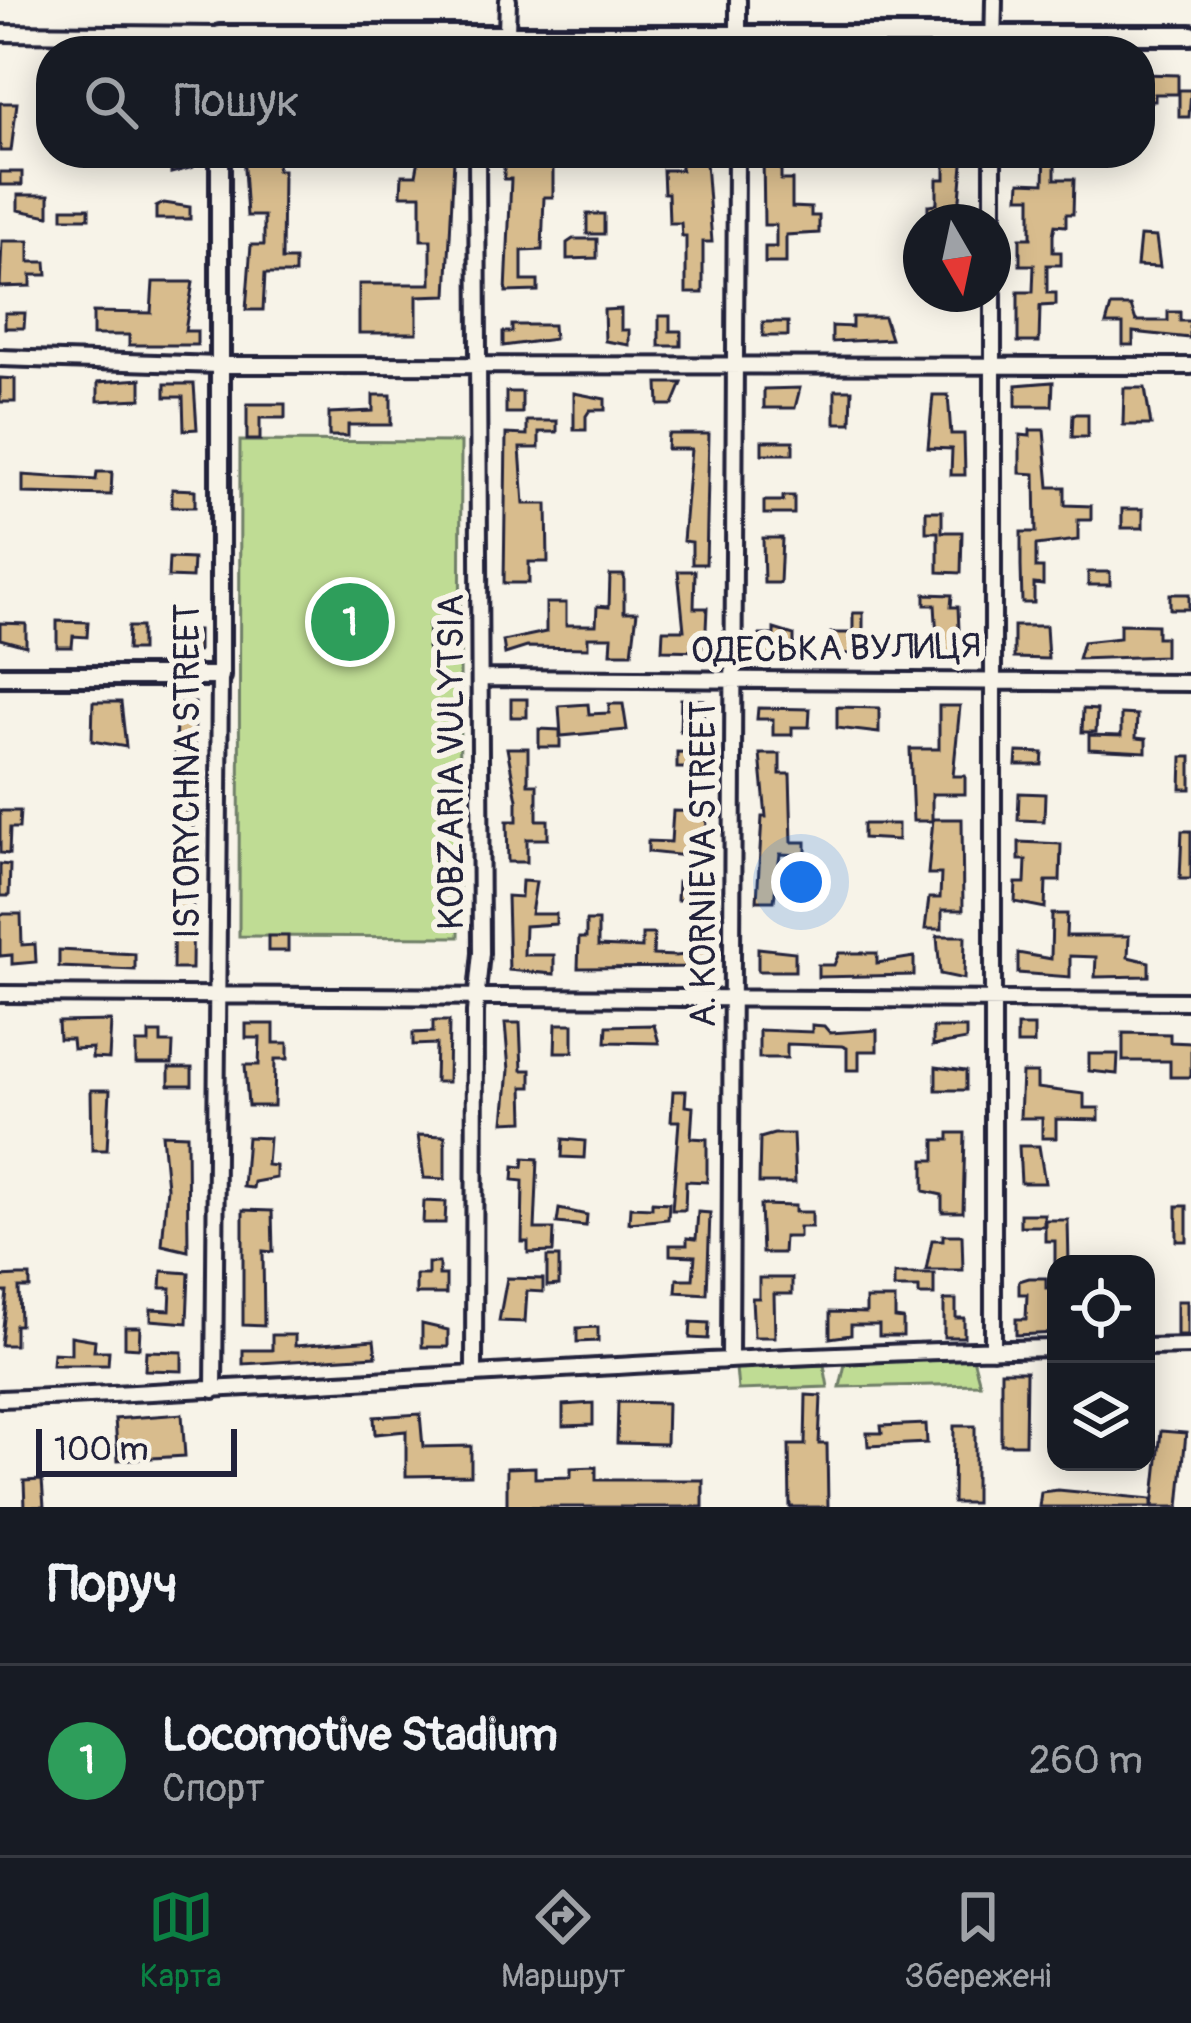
<!DOCTYPE html>
<html lang="uk">
<meta charset="utf-8">
<style>
body{margin:0;font-family:Pangolin,sans-serif;background:#20242c;color:#f1f3f6}
.controls{position:absolute;right:36px;bottom:36px;display:grid;overflow:hidden;border-radius:24px;box-shadow:0 6px 30px #0003}
.controls button{width:108px;height:108px;display:grid;place-items:center;padding:0;border:0;border-bottom:3px solid #363941;background:#171b24;color:#f1f3f6;font:60px sans-serif}
.compass{position:absolute;left:903px;top:204px;width:108px;height:108px;border-radius:50%;background:#171b24;box-shadow:0 6px 30px #0003;rotate:171deg}
.scale{position:absolute;left:36px;bottom:30px;width:201px;box-sizing:border-box;padding-left:12px;border:6px solid #22223b;border-top:0;font-size:33px;line-height:42px;white-space:nowrap;color:#22223b;-webkit-text-stroke:9px #f7f3e8;paint-order:stroke}
.you{position:absolute;left:801px;top:882px;width:42px;height:42px;margin:-30px;border:9px solid #fff;border-radius:50%;background:#1a73e8;box-shadow:0 0 0 18px #1a73e833}
.badge{display:grid;place-items:center;width:78px;height:78px;border-radius:50%;background:#0b8043;color:#fff;font-size:39px;font-weight:700}
.pin{position:absolute;translate:-50% -50%;border:6px solid #fff;box-shadow:0 3px 12px #0006}
.list{margin:0;padding:0;list-style:none}
h2{display:flex;justify-content:space-between;align-items:center;height:156px;margin:0;padding:0 48px;font-size:51px}
h2 small{font-size:39px;font-weight:400;color:#9ea1a6}
.list li{display:grid;grid-template-columns:78px 1fr auto;gap:36px;align-items:center;box-sizing:border-box;height:192px;padding:0 48px;border-top:3px solid #363941}
.list b{display:block;font-size:45px;white-space:nowrap}
.list p{margin:0;font-size:39px;white-space:nowrap;color:#9ea1a6}
.list em{font-size:39px;font-style:normal;color:#9ea1a6}
.icon{flex:none;width:66px;height:66px;fill:none;stroke:currentColor;stroke-width:2;stroke-linecap:round;stroke-linejoin:round}
.map{position:relative;flex:none;width:1191px;height:1507px;overflow:hidden}
.search{position:absolute;background:#171b24;box-shadow:0 6px 30px #0003;left:36px;right:36px;top:36px;height:132px;display:flex;align-items:center;gap:30px;box-sizing:border-box;padding:0 42px;border-radius:48px;color:#9ea1a6;font-size:45px}
.sheet{height:348px;background:#171b24}
nav{display:flex;justify-content:space-around;align-items:center;box-sizing:border-box;height:168px;border-top:3px solid #363941;background:#171b24;font-size:33px;color:#9ea1a6}
nav a{display:grid;justify-items:center;gap:6px}
nav .on{color:#0b8043}
.map>svg:first-child{display:block}
</style>
<div class="map">
<svg width="1191" height="1507" viewBox="0 0 1191 1507">
<rect width="100%" height="100%" fill="#f7f3e8"/>
<filter id="ink" filterUnits="userSpaceOnUse"><feTurbulence type="fractalNoise" baseFrequency=".00833" numOctaves="2"/><feDisplacementMap in="SourceGraphic" scale="24" xChannelSelector="R" yChannelSelector="G"/><feConvolveMatrix kernelMatrix="1 2 1 2 8 2 1 2 1" color-interpolation-filters="sRGB"/></filter>
<g filter="url(#ink)">
<!-- green -->
<path fill="#bfdc94" stroke="#707f68" stroke-width="3" d="M240,441l221,1 -2,495 -220,-1z
M973,1358l7,26 -140,3 5,-23z
M824,1365l4,22 -90,3 -2,-22z"/>
<!-- building -->
<path fill="#d8bc8d" stroke="#22223b" stroke-width="3" d="M1140,74l38,1v19h-23v7h-15z
M1179,90h12l-2,27h-10z
M0,103h17l-6,48h-11z
M243,153h35l-1,17h6l-1,90h13v14h-30l-2,36h-17l5,-65h13v-29h-17z
M504,153h20v7h29v37h-9l-2,53 -20,1v30h16v10l-32,1 5,-113h-7z
M763,153h18v27h11v27l19,1v8h8v17l-33,2v28h-21v-16h11v-22h-12z
M945,153h19l-5,57h7v12h-38v-17l9,-1v-25h8z
M1045,153h10v26h19l-1,35h-7v12l-11,-1 -2,10v17h8v13h-14v28h9v12l-16,1 -1,36h-21v-50h15l1,-27h-14v-27h11v-41h-12l1,-15 24,1z
M171,156h22v11l-22,6z
M419,159h35l-7,136 -30,1v37h-58v-49h72v-44h-10v-45h-20l1,-20h14z
M681,163h25l6,79h-9v51h-17v-57h-4l-1,-13h-12l-1,-30h-4l-1,-23h18z
M0,172h22v13h-22z
M18,195h31v21l-31,-6z
M164,203l26,4v12h-34v-12z
M63,208h26v10h-26z
M587,214h17v20h-17z
M1140,236l16,1 4,30 -23,-1z
M573,239h24v19l-30,1v-16z
M2,241h27v21h17l1,13h-16v11l-31,1z
M153,282h40l-8,49h12v14h-68v-10h-36v-23l58,1z
M1111,306h20l5,15h32v-9h12v9h10v17l-57,-6v13h-10v-21h-17z
M621,309v21h8v15l-24,-4 -1,-31z
M5,313h20l-1,15h-19z
M659,316h11v15h11v15h-22z
M852,317h32l7,22 -59,3v-16l20,1z
M763,322h25v14h-25z
M512,325h41l1,14 -51,7v-14h9z
M0,378l15,1v23h-15z
M141,379v20l-43,2v-19z
M1053,382l-1,24h-36v-21z
M658,383h24l-9,22h-14z
M165,384h29l3,45 -13,1 -1,-33h-18z
M800,388l-5,20h-31v-19z
M1124,388h21l6,37h-28z
M835,390h17l-1,33h-16z
M506,392h16v21h-16z
M574,393l31,6v11h-15l-4,6v14h-12z
M373,395h18v30h-43v11h-19v-23l44,-2z
M933,395h15l3,39h13l1,41h-14l1,-26 -24,-1z
M247,404h38v14h-25v22h-13z
M1073,414h15v23h-16z
M527,421h30v11h-18v16h-19l4,56h23l1,58h-19v21h-25l2,-149 21,1z
M1030,430h14l5,57h16v18l26,1v14h-13v20l-42,5v23h7v17l-9,-1v19h-12l-1,-37v-34h15l-1,-58 -15,-1v-38l10,1z
M668,434h41l-3,130h-14v-22l-9,-1 8,-92h-24z
M762,441h31v13h-31z
M97,472h15l-1,23 -88,-2v-18l73,5z
M172,489l23,1v17h-23z
M783,496h11v18h-30v-13h19z
M1122,509h21v19h-21z
M926,511h16v21h20l-1,41 -23,-1v-40h-12z
M763,538h19l-2,45h-16z
M169,558l24,1 -1,19 -24,-1z
M678,571h17l-1,37h13l-2,43 -43,-1 1,-20h21z
M1088,572h22v13h-22z
M610,575h14v37h13l-5,41h-21l1,-16h-24v11l-61,-1 -22,7 -2,-13 43,-9v-29h20v22h30l1,-19 12,1z
M925,594l27,1 -1,12h7l2,46h-22l-3,-48h-10z
M1170,594h19v15h-19z
M853,613h10v23h18v19l-50,-2v-20h22z
M57,621l31,1 -1,15 -14,-1 -1,11h-15z
M0,623l26,1v22l-26,-7z
M429,624h16v24l-17,1z
M1120,624l37,1v12h8v19l-87,3 5,-17 37,-4z
M1014,626h32l2,33 -34,-1z
M128,627h13v23h-14z
M774,629l20,6v14h-19v12l-15,-1v-25h14z
M179,630h19v21l-16,-1z
M511,699h16v18h-16z
M681,699l23,1 -1,32 -23,-1z
M93,702h28l5,45 -34,-6z
M176,703h19l-1,84h-8v25h7v42h-19z
M588,704l1,10 20,-1v-9h14l4,26 -66,6 -2,-30z
M939,706h21l-7,70h12v18h-33v27h-19l-3,-72h29z
M837,707l42,1v25l-42,-5z
M758,708l52,1 -1,18h-17v8h-19v-16h-16z
M1083,709l14,1 -1,22h-14z
M1121,714l16,1 -1,23 10,1v13l-57,-3v-14l32,1z
M539,729l21,1v17h-21z
M507,748h21v36h9v36h11v19h-21v23h-19l-1,-41h10v-21z
M677,752l26,1 -1,15h-25z
M1017,752l26,1 -1,12h-26z
M760,754h20v20h10l2,68h14v13l-26,-1 -6,47h-17l5,-84h4z
M1182,757h9v32h-10z
M1019,793l26,1 -1,27 -26,-1z
M0,811h20l-1,17h-9l-1,26 -9,-1z
M673,811l34,1 -1,46 -58,-6v-11l23,1z
M933,819h29l1,91h-21v19h-17l4,-31h11l1,-24h-13z
M863,824h35v16l-35,-2z
M1182,831h9v48h-11z
M1019,842l42,2 -1,37h-14l-1,27 -30,-6 1,-19h9l1,-23h-7z
M0,864l10,1 -1,31h-9z
M174,877h19l-1,92h-19z
M522,881l14,1 -5,32h25v10l-31,2 -1,29h30v19l-45,-4 -2,-74 14,1z
M678,882l27,1v17h-28z
M0,914h21l1,31 13,-1 1,18 -24,2v-9l-12,1z
M1052,914h15l-1,22h63l-1,21 21,5v14l-54,1 1,-20 -26,-1v21l-52,-4v-20l33,6z
M586,921h12v25l44,2v-14h12l-1,21 23,1 18,-2 1,-33h15l-3,46 -129,1 1,-30h7z
M268,936h20v15h-20z
M937,936h28l-1,43 -24,-5z
M758,948l37,4v19h-37z
M59,950l76,4v16l-76,-3z
M839,953h38v10l37,-6v18l-96,2v-12h16z
M111,1021l-2,38 -17,-1v-10l-19,1 -1,-10h-13l-1,-17z
M433,1021h16l-1,61h-13l1,-38 -23,1v-12l20,-1z
M505,1023h15l2,47h9v17h-8l1,34 -20,1 5,-52z
M246,1024h28v19h14v16h-13l-1,47h-26l-3,-41h14l1,-27h-14z
M556,1024h17v28h-18z
M654,1025l5,18 -53,-1 1,-16z
M812,1025l12,1 6,7 47,-3v21h-18v19h-12v-22l-5,-2 -55,-2v14h-28v-28l53,2z
M1017,1026h17v18h-17z
M933,1028h33v12l-33,6z
M149,1033h12v10h12l-1,21h-36v-21h13z
M1123,1033l47,1v8l21,1v34h-21v-16h-47z
M1089,1054h29l-1,20 -28,-3z
M936,1067l30,4v19h-30z
M169,1068h23v17h-23z
M1022,1073h15v15l47,6v14h15v12l-43,-1v19h-14v-20h-22z
M91,1090h19l-3,60h-15z
M673,1091h13l-1,15 8,1 -2,31 16,1v43l-21,-1 -1,29h-13l7,-89h-8z
M949,1133h16l-2,79h-21v-17l-18,-4v-31h11v-20h14z
M162,1134l25,1 1,116 -26,-6 5,-58z
M774,1134h19l2,49h-36l1,-45z
M418,1135l27,1v43l-21,-1z
M247,1137l22,1 -2,27 9,1v12l-22,4 -1,6 -10,-1z
M563,1139l22,2 -1,17 -22,-1z
M1019,1146h20l6,37h-24z
M524,1158l14,1 -3,70h19l-1,23 -25,1v-11h-6l1,-61 -10,-1 1,-14 9,1z
M424,1201l22,1 -1,21h-22z
M652,1202l17,1 -1,16 -39,4 1,-16 22,1z
M760,1205l35,1v6h17v15h-13v10h-15l-1,16h-21z
M1177,1206h10v35h-10z
M559,1209l28,6 -1,11 -29,-3z
M243,1210l29,1 1,41 -10,-1 1,75 -21,-1z
M698,1212l12,1 -3,81 -31,-2 1,-13h16l2,-23 -25,-1v-10h17v-7l9,1z
M1020,1214h24v12h-24z
M1045,1220h23l1,44h-14v-23h-10z
M943,1235h19l1,35h-37l6,-30h11z
M547,1257h12v28l-12,1z
M428,1263h11v12h7v19h-30v-19h12z
M162,1271l27,2 -2,50 -36,-3v-11l19,1 1,-22h-10z
M894,1274h40v21h-15v-7h-25z
M19,1276h11v12h-11l1,37h-5v20h-14l6,-53h-7v-15z
M507,1278l36,1v13l-16,-1 -2,31 -26,-1z
M759,1278h33v16h-18l1,43h-21l-2,-39h7z
M1029,1278h17v10h10v45l-40,2v-16h10l1,-25h-8v-13z
M866,1299h29v19l8,1v17h-24v-11h-28v10l-21,3v-26l36,1z
M944,1300h12v18h8v19h-20z
M1177,1301h10v34h-10z
M691,1322l18,1 -1,16 -18,-1z
M422,1324l26,6v17h-26z
M125,1327h15l-1,21 -14,-1z
M598,1327v14l-21,1v-14z
M272,1335h23v11l79,-6 2,16 -133,8v-14h29z
M71,1336l24,4 -1,11h15l-1,14h-56l1,-12 18,1z
M146,1351l36,1v19l-37,-1z
M1001,1371h25l-1,73h-24z
M806,1395l15,1 -2,48h8l1,63h-38l-1,-62h16z
M618,1402l49,1 -1,41 -49,-1z
M593,1403v22l-30,1v-21z
M182,1414l3,42 -67,4 -3,-41z
M420,1414l3,33 48,-1v29l-65,1v-45l-31,3 -1,-17z
M926,1424l1,19 -59,3 -1,-13h15l-1,-7z
M954,1426h21v77h-22z
M1161,1431l25,2 -7,74h-26z
M535,1467v11l36,-1v-9l25,-1v13h107v27h-196v-39z
M42,1480l2,27h-19l-1,-26z
M1058,1490l94,9v8h-113l2,-15z"/>
<g fill="none" stroke-linecap="round" stroke-linejoin="round">
<!-- minor casing -->
<g stroke="#22223b" stroke-width="22">
<path id="minor" d="M507,32l1,-32
M0,33l220,2
M738,51v-51
M993,51l1,-51
M993,222v-69
M993,294v1056
M0,358l219,7 972,1
M481,678l710,5
M0,994l1191,7
M1146,1347l45,-1
M730,1359l6,-1206
M474,1370l1,-358 6,-59 -4,-800
M214,1390l6,-714
M0,1399c352,-14 703,-44 1056,-51"/>
</g>
<!-- tertiary casing -->
<g stroke="#22223b" stroke-width="26">
<path id="tertiary" d="M220,51v-16h971
M0,676h220v-523"/>
</g>
<!-- minor -->
<use href="#minor" stroke="#f7f3e8" stroke-width="14"/>
<!-- tertiary -->
<use href="#tertiary" stroke="#f7f3e8" stroke-width="16"/>
</g>
</g>
<g text-anchor="middle" stroke-width="12" stroke-linejoin="round" paint-order="stroke">
<!-- street labels -->
<g font-size="36" fill="#22223b" stroke="#f7f3e8">
<text transform="translate(836 647) rotate(-1)" y="13">ОДЕСЬКА ВУЛИЦЯ</text>
<text transform="translate(450 762) rotate(-90)" y="13">KOBZARIA VULYTSIA</text>
<text transform="translate(186 771) rotate(-90)" y="13">ISTORYCHNA STREET</text>
<text transform="translate(702 864) rotate(-90)" y="13">A. KORNIEVA STREET</text>
</g>
</g>
</svg>
<div class="controls">
<button><svg class="icon" aria-label="locate" viewBox="0 0 24 24"><circle cx="12" cy="12" r="6"/><path d="M12 2v4M12 18v4M2 12h4M18 12h4"/></svg></button>
<button><svg class="icon" aria-label="layers" viewBox="0 0 24 24"><path d="M12 4l9 5-9 5-9-5zM3 14l9 5 9-5"/></svg></button>
</div>
<svg class="compass" viewBox="-18 -18 36 36"><path d="M0-13l5 13h-10z" fill="#e53935"/><path d="M0 13l5-13h-10z" fill="#9ea1a6"/></svg>
<div class="scale">100 m</div>
<div class="you"></div>
<div class="pin badge" style="left:350px;top:622px;background:#2e9e5b">1</div>
<div class="search"><svg class="icon" aria-label="search" viewBox="0 0 24 24"><circle cx="10" cy="10" r="6"/><path d="M15 15l6 6"/></svg>Пошук</div>
</div>
<section class="sheet">
<h2>Поруч<small></small></h2>
<ul class="list">
<li><span class="badge" style="background:#2e9e5b">1</span><div><b>Locomotive Stadium</b><p>Спорт</p></div><em>260 m</em></li>
</ul>
</section>
<nav>
<a class="on"><svg class="icon" aria-label="map" viewBox="0 0 24 24"><path d="M3 6l6-2 6 2 6-2v14l-6 2-6-2-6 2zM9 4v14M15 6v14"/></svg>Карта</a>
<a><svg class="icon" aria-label="directions" viewBox="0 0 24 24"><path d="M12 3l9 9-9 9-9-9zM9 14v-3h6M13 9l2 2-2 2"/></svg>Маршрут</a>
<a><svg class="icon" aria-label="saved" viewBox="0 0 24 24"><path d="M7 4h10v16l-5-4-5 4z"/></svg>Збережені</a>
</nav>
